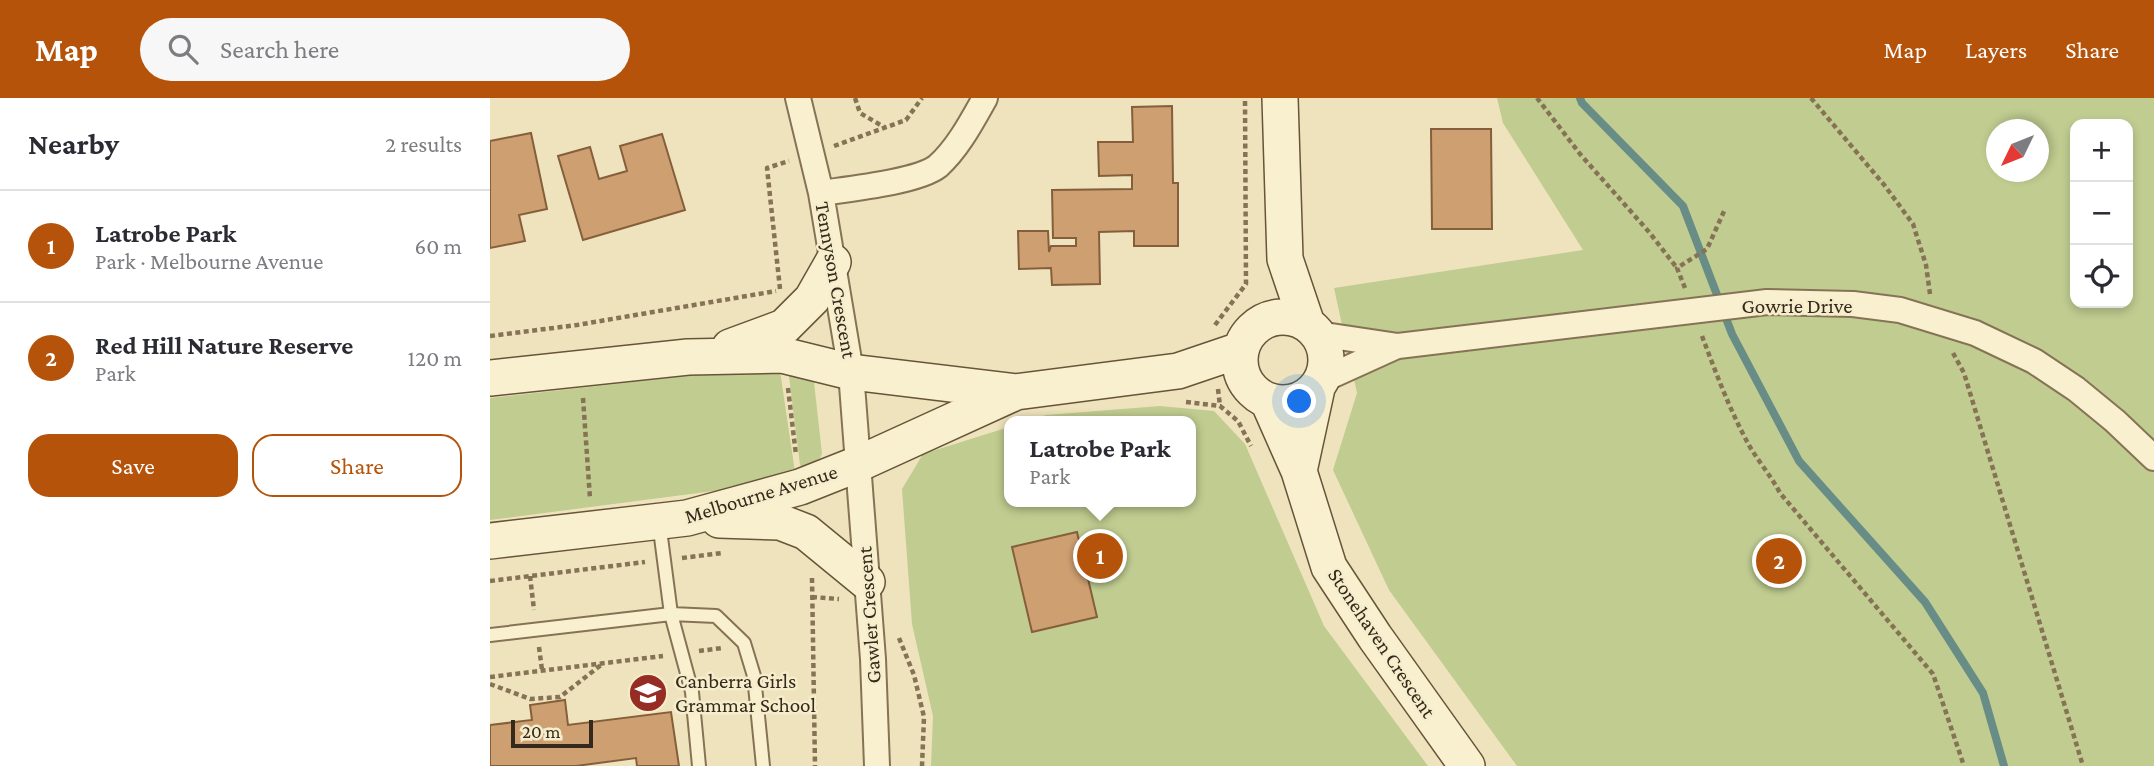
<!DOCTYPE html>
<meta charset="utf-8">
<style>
body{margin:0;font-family:"Crimson Pro",serif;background:#f7f7f7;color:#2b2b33}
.controls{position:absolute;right:21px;top:21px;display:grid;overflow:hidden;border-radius:14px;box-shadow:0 4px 10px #0003}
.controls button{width:63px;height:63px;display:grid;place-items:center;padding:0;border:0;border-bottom:2px solid #e1e1e2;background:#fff;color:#2b2b33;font:35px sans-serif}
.compass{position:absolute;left:1496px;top:21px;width:63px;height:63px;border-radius:50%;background:#fff;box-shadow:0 4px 10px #0003;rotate:227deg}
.scale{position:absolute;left:21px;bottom:18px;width:82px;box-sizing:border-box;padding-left:7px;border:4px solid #35291b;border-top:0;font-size:19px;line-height:24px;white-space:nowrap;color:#35291b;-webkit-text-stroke:5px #f6edcc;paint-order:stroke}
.you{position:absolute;left:810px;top:304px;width:24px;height:24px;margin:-18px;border:5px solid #fff;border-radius:50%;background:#1a73e8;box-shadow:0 0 0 10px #1a73e833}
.badge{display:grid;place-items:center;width:46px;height:46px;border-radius:50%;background:#b45309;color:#fff;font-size:23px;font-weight:700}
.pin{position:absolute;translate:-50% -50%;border:4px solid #fff;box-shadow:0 2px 7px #0006}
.popup{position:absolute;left:514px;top:318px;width:192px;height:91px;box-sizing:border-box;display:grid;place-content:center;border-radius:14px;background:#fff;filter:drop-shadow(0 2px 5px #0005);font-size:23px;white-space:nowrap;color:#7c7c81}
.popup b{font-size:26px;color:#2b2b33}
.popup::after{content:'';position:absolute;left:50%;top:100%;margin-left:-14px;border:14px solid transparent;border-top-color:#fff}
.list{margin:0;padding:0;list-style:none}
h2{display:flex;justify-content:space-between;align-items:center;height:91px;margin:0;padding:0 28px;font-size:30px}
h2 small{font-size:23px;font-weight:400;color:#7c7c81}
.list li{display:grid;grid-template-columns:46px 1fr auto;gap:21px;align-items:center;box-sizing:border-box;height:112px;padding:0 28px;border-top:2px solid #e1e1e2}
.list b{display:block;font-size:26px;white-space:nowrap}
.list p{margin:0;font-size:23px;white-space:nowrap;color:#7c7c81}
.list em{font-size:23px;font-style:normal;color:#7c7c81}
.actions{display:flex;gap:14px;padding:21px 28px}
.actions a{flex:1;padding:16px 0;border:2px solid #b45309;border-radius:21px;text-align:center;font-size:24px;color:#b45309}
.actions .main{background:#b45309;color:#fff}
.icon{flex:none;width:38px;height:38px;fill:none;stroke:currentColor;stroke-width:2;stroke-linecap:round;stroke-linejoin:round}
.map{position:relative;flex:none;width:1664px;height:668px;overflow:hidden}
header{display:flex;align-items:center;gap:42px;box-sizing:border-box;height:98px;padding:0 35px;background:#b45309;color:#fff}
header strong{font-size:33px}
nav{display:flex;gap:38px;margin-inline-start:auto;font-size:24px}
.search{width:490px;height:63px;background:#f7f7f7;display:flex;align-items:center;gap:18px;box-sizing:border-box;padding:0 24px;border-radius:38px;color:#7c7c81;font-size:26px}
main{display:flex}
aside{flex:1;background:#fff}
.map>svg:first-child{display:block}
</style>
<header>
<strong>Map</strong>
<div class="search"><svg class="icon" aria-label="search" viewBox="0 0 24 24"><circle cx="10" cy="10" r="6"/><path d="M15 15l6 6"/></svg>Search here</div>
<nav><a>Map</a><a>Layers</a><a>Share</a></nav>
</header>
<main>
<aside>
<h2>Nearby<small>2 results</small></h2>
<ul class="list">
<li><span class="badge">1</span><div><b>Latrobe Park</b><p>Park · Melbourne Avenue</p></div><em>60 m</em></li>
<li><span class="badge">2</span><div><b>Red Hill Nature Reserve</b><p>Park</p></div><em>120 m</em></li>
</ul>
<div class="actions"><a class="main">Save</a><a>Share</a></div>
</aside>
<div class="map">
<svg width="1664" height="668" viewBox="0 0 1664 668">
<rect width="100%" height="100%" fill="#eee3bc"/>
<!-- green -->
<path fill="#c0cc90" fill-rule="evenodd" d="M1007,0h657v668h-637l-128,-176 -56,-120 24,-77 -23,-105 249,-38 -80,-127zM1585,26h53v179h-53zM1506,32h42v42h-42z
M261,271l29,2 15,101 -35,13 -270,35v-122z
M301,272l23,12 8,72 -2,4 -16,10 -4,-3 -11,-89z
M670,308l54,5 31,33 79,182 104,140h-497l2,-50 -21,-92 -10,-135 21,-35 86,-27v75h182v-81h-164l19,-6z"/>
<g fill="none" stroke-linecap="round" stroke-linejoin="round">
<!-- stream -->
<path stroke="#688c86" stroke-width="8" d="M1090,0l2,5 101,103 49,128 67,127 126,141 58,91 21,73"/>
</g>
<!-- building -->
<path fill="#ce9f71" stroke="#855f3b" stroke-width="2" d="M682,8l1,77h5v63h-44v-15l-35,1 1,52 -48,1 -1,-17 -32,1 -1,-38h30l1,21 2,-6h25v-8h-23l-1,-48 80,-1v-14l-33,1 -1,-34h35l-1,-35z
M941,31h60l1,100h-60z
M41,35l16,76 -28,6 6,26 -35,7v-107z
M172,36l23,76 -102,30 -25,-84 32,-9 9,32 28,-8 -7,-25z
M587,434l20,85 -65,15 -20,-85z
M75,602l3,25 103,-13 8,54h-42l-1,-8 -60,8h-86v-41l42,-5 -2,-15z"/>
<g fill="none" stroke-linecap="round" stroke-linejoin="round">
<!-- service casing -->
<g stroke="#867355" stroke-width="16">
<path id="service" d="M169,424l12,92 21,78 7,74
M0,537l181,-21 45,2 28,27 10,33 9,90"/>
</g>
<!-- minor casing -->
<g stroke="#867355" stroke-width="28">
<path id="minor" d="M308,0l23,95 30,179 22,287 4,107
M331,95c27,-4 97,-11 117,-27 20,-18 34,-45 47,-68
M828,236l80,12 369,-44 86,2 47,6 75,23 59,28 42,28 39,32 39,37
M832,282l75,-34"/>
</g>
<!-- secondary casing -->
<g stroke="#675439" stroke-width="38">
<path id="secondary" d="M790,0l5,161 22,65
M750 262a43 43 0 1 1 86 0a43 43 0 1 1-86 0Z
M240,249l54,-20 28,-28 21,-37
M0,280l198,-21 94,-2 69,17 165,20 162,-21 62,-21
M778,303l31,70 30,96 46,70 92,129
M809,373l18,-83
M229,422l61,2 26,10 61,50
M0,443l197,-23 113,-31 58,-23 158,-72"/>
</g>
<!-- path -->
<path stroke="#867355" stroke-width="4.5" stroke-dasharray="5 3.5" stroke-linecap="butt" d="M365,0l5,15 24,14
M1047,0l43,56 69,78 28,36
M1321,0l74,88 28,38 13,41 4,29
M344,48l72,-26 16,-22
M1195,190l-8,-20 30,-19 18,-40
M290,191l-13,-121 22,-7
M725,227l31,-41 -1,-186
M0,238l87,-11 199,-34
M1212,238c14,37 28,75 48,111 9,15 21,29 30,46l153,181 31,92
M1463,255l11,20 119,393
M298,290l8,67
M728,291l2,17
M93,300l7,100
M696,304l34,4 18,15 13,25
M192,460l40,-5
M40,478l4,34
M322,480l3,188
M0,483l155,-19
M322,499l27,2
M409,540l15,37 10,42 -2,49
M49,549l3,23
M209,553l23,-3
M0,579l173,-21
M0,586l40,15 30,-2 41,-32"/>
<!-- service -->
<use href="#service" stroke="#f9f0cf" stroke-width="12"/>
<!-- minor -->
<use href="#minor" stroke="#f9f0cf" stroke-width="24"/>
<!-- secondary -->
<use href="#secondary" stroke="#f9f0cf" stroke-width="35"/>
</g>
<!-- icons -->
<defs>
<g id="school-disc" transform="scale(2.0125)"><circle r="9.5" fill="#962d24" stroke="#f6edcc"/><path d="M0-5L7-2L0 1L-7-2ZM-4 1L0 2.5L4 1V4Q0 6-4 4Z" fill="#fff"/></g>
</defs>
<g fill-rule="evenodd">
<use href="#school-disc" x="158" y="595"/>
</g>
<g text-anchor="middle" stroke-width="5" stroke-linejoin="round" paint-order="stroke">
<!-- street labels -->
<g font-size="21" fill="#35291b" stroke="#f6edcc">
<text transform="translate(346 182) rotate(80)" y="7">Tennyson Crescent</text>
<text x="1307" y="215">Gowrie Drive</text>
<text transform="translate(271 396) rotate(-17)" y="7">Melbourne Avenue</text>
<text transform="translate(379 517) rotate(-94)" y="7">Gawler Crescent</text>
<text transform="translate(892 545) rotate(56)" y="7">Stonehaven Crescent</text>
</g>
<!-- poi labels -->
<g font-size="21" fill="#35291b" stroke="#f6edcc" text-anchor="start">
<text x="185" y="590">Canberra Girls<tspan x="185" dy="24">Grammar School</tspan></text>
</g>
</g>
</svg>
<div class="controls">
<button>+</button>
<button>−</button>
<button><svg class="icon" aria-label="locate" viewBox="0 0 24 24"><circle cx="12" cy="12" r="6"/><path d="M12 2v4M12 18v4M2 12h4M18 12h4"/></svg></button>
</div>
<svg class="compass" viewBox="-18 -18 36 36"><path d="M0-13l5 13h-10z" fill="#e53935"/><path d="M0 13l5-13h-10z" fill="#7c7c81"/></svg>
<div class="scale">20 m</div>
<div class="you"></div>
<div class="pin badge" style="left:610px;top:458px">1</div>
<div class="popup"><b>Latrobe Park</b>Park</div>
<div class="pin badge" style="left:1289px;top:463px">2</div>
</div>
</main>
